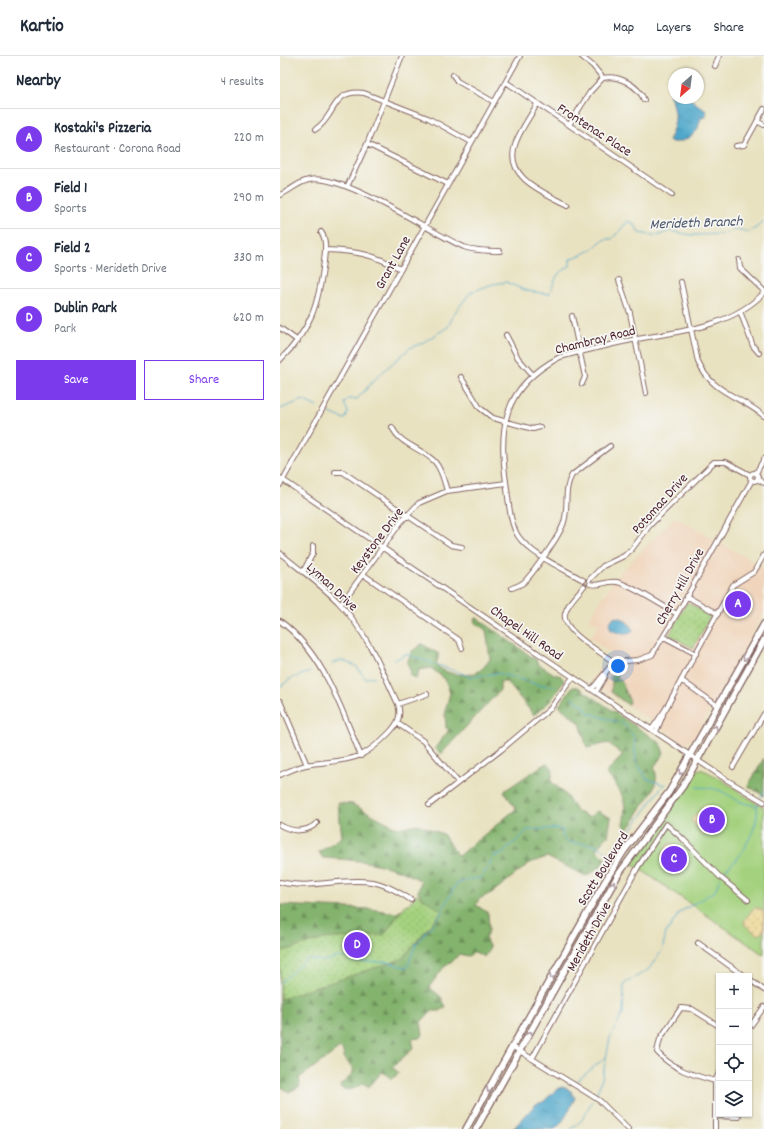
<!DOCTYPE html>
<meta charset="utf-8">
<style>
body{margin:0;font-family:Dekko,sans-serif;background:#f2f2f3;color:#1f2937}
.controls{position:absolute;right:12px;bottom:12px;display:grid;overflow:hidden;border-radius:0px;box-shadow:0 1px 3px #0004}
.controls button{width:36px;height:36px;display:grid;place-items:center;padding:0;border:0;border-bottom:1px solid #e0e1e3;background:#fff;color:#1f2937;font:20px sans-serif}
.compass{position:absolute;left:388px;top:12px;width:36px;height:36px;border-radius:50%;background:#fff;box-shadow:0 1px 3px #0004;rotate:208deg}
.you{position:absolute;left:338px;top:610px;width:14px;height:14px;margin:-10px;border:3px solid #fff;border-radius:50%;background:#1a73e8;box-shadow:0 0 0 6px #1a73e833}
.badge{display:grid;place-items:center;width:26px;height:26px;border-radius:50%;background:#7c3aed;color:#fff;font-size:13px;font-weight:700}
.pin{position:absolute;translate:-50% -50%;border:2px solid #fff;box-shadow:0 1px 4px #0006}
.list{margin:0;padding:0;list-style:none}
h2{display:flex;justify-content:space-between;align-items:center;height:52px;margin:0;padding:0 16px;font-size:17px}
h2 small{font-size:13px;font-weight:400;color:#747a83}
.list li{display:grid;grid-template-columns:26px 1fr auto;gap:12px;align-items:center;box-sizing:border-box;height:60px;padding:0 16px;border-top:1px solid #e0e1e3}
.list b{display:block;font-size:15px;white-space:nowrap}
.list p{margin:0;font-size:13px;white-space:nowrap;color:#747a83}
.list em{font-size:13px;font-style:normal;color:#747a83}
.actions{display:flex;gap:8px;padding:12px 16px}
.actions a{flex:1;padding:9px 0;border:1px solid #7c3aed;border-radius:0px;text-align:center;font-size:14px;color:#7c3aed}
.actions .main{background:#7c3aed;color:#fff}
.icon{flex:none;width:22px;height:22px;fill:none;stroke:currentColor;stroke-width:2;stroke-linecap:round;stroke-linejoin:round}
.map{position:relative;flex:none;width:484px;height:1073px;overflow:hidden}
header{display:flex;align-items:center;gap:24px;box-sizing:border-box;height:56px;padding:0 20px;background:#fff;border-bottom:1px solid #e0e1e3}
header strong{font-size:19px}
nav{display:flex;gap:22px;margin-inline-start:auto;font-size:14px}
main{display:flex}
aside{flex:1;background:#fff}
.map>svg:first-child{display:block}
</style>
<header>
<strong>Kartio</strong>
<nav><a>Map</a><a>Layers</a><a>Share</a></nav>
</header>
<main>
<aside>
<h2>Nearby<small>4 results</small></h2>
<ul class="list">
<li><span class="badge">A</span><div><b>Kostaki's Pizzeria</b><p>Restaurant · Corona Road</p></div><em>220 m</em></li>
<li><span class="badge">B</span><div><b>Field 1</b><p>Sports</p></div><em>290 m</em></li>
<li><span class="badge">C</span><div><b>Field 2</b><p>Sports · Merideth Drive</p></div><em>330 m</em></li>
<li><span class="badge">D</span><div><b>Dublin Park</b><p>Park</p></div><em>620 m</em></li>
</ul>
<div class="actions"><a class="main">Save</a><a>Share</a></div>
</aside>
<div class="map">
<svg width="484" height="1073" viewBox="0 0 484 1073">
<defs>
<pattern id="forest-firs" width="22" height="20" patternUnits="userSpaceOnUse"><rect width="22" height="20" fill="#83b36d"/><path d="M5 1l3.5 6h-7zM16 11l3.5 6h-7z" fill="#6d915a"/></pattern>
<pattern id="sand-dots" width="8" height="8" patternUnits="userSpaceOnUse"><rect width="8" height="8" fill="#eeda9e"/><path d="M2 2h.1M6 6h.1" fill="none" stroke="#cebb88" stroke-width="1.8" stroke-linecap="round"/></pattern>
<pattern id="park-dots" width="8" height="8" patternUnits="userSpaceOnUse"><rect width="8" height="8" fill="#a4d17e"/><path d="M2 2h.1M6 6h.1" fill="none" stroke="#8fb36d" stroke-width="1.8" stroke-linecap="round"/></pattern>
<pattern id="water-ripples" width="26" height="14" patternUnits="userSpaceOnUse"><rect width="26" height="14" fill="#4ca6ca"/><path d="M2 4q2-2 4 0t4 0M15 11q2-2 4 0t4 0" fill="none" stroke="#4187a4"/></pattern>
</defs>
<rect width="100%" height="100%" fill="#f6f6f2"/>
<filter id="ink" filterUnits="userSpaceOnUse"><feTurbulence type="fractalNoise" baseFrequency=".025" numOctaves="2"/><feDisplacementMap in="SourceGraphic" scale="8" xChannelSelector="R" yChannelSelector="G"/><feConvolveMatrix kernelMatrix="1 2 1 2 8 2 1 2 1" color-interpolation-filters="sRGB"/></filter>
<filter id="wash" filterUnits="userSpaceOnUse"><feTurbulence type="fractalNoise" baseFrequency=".012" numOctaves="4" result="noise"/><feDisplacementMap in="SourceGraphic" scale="16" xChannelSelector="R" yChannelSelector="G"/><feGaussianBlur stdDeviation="0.9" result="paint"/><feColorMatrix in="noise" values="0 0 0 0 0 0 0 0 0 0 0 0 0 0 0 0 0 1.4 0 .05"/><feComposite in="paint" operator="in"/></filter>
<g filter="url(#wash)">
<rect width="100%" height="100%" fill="#e9e2c1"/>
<!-- built -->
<path fill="#f0d5bc" d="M395,461l89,51v45l-70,126 -8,5 -95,-63 19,-28 -20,-15 9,-13 -10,-6 27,-42z"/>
<!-- green -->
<path fill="#a4d17e" stroke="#777854" d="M419,713c16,3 48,30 65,38v148l-134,-93 41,-53 25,-38z"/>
<!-- forest -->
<path fill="url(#forest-firs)" stroke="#66694c" d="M197,562l59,42 2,4 18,11h4l4,6 -13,19 -17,15 -27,-33h-7v8l-59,64 -6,-6 14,-18 -3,-2 -1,-17 5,-18 -5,-14 -14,-11 -12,2 -3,9 -7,-4 2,-3 -4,-9 5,-12 10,-7 17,10 -3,11c10,10 31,13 43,6 4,-2 8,-8 11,-12l-4,-29 -11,-7 -1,-4z
M339,611l2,3 -4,7 4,3 9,22 -2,3 -17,-13 1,-11 -2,-3z
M292,631h6l82,56 4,10 -10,14c8,18 -7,32 -16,46 -3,6 -5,11 -10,16l-5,-4c5,-26 -1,-33 -17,-52l17,-18 -15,-12 -21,5 -7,-25 -21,-17z
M484,702v38l-16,-10z
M266,707c9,4 7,10 5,18l14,13 12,18 12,5 8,-6 14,7 -3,18 -12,13 9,9 -4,8 -15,10 -39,-19 -17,6 -37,29 -14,7 -3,6 12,8 1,17 -4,8 5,10 -6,9 -9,-5 -7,4 -9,-2 -7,8 -8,5 -15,20 12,10 5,10 -6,4h-9l-10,11 2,13 -4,3 -7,1 2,9 -22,19 7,6 -7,6 -10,-7 -13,15 -6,-4c-6,5 -14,9 -22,5l-1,-3 7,-5 7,-9c-3,-8 -11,-10 -11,-20l-3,-3 -41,30 1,8 -11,6 -9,-6v-181l90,4 27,4 7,-5 20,-7 -6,-9 3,-11c-30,-18 -63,-21 -98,-23l-4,-6 23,-15 -4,-34 14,1 46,24 19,-4 26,10 15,22 58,-47 -12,-18z"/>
<!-- sand -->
<path fill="url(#sand-dots)" stroke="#9c7c64" d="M426,748l7,5 3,12 -4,9 -9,5 -12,-14 1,-3z
M392,787l10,11 -2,6 -7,5 -9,-3 -3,-6 7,-12z
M474,852h5l5,4v19l-6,4 -13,-10 -1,-5z"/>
<!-- park -->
<path fill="url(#park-dots)" stroke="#777854" d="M407,546l24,14 -18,32 -24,-13z
M136,838l26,17 -40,48 -122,40v-47l44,-13 60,-4 22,-31 2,1z"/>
<!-- water -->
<path fill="url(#water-ripples)" stroke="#4b627a" d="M391,24l3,2v16h15l17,13v6l-5,1c-2,4 -2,9 -4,12 -6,8 -18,15 -28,11 3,-9 7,-19 6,-28 -1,-12 -9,-20 -7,-32z
M338,561c6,1 13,8 15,14 -6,6 -15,2 -22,-1l-2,-7 4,-5z
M283,1031l8,4 4,7c-6,12 -10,23 -20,31h-42l23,-25 7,-2 14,-13z"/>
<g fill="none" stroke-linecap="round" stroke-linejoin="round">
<!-- stream -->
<path stroke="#4ca6ca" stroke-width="1" d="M0,353l23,-9 14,7
M50,357l14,6 2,-1 2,-6 -4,-9 4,-4h9l22,-24 31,-27 12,-5 26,-16 7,-15 16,-20 22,-8 13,-2 21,9 22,3 9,-20 12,-8v-7c7,-3 15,-5 21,-9 8,-5 9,-12 21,-11l16,-18 7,4 4,8 12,2h9l9,-4 23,4 31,-1 14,-5 11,3 8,-4 8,-7
M114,604l12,-6 66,23 26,-4 41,12 16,1
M52,608l9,-4 15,6 9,12 9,-1
M0,631l10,-8 20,-7
M292,642l11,7 5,8 34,10 12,13 2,25 11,18 15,5
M417,731c26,1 24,5 44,15 6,3 11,2 16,4l3,-6
M481,741l3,-6
M441,819c6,-7 14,-13 19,-20 9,-15 19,-31 17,-49
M0,927l26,-24 20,2 10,-4 11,1 7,4h34l19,6 9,-24 24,-29 16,-31 14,-5 10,-1c9,-9 8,-13 14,-22l9,-2c5,-9 17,-14 24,-24 12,0 25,-3 36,0l-1,6 5,6c17,3 28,-1 42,12l7,-3 48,-67h2
M297,1025l29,-24
M316,1039l6,-16 8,-41 13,-25 1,-29 24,-14 14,-19 4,-18 14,-21 35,-21 5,-13
M291,1073l11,-9 10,-19"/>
</g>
</g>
<g filter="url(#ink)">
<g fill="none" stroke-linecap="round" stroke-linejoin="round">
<!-- minor casing -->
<g stroke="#826360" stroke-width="6">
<path id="minor" d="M301,0l12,10 10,12
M435,10l4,-10
M173,19l4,6 37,21
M226,26l166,113
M257,48c-7,13 -16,25 -21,38 -14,35 27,50 52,63
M477,65l7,4
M289,69l21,-33 13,-14c15,-4 36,8 41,22
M36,73c21,-14 15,-40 48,-36l64,25 43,24
M87,88l81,40
M456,90l8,-1 20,-36
M67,131l20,-43 35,-88
M0,139c10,-4 18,-13 29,-15 33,-8 122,53 155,67 11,4 24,4 36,4
M45,194c32,1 47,4 76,19
M459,204l1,8 24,23
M339,224l11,33 16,80
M401,226l17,80c14,31 42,34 66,54
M460,255l13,35 6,7
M292,260l13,61 -3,7
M0,272l18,13
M226,279l12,23 15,17
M0,304c31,-30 39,-57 44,-99 1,-9 3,-22 -3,-29
M181,321l19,31 13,10 40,11 7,-2
M112,371c8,18 30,21 43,35 7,8 9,19 12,29
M55,416h8l108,73 11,2
M476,417l8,-14
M470 421a4 4 0 1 1 8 0a4 4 0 1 1-8 0Z
M0,422l293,199 154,103 37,22
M477,423l7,4
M0,429l240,-429
M0,497c20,17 42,32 60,51 27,29 42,66 58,100 4,13 -1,21 -10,30 -8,8 -17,16 -27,21 -18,8 -37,6 -55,10 -9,2 -17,6 -26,10
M23,516l10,-19v-7
M84,519l95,65 3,8
M303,524c-19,-11 -52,-25 -65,-44 -8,-13 -9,-32 -11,-47 -9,-60 -6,-101 53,-132 25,-6 51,-13 77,-18 45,-8 93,-12 127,-46
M309,524l14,-14 21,-10 8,-7 18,-24 64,-63h12l24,13
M310,528c10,3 17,-4 27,-2 14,3 46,24 60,32
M304,530c-6,8 -17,17 -19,28 -4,17 37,39 49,48
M232,532c3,-1 8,-3 11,-5 9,-8 38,-49 41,-61 5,-16 -1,-32 8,-47l38,-29
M406,540l32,18
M61,548l60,-82 18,-19 28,-12 59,-8
M0,565c44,33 60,85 81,135
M384,581l32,17
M401,624l37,26
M312,633l22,-27 24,-2 14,-5 25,-41 75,-134
M316,636l8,-14 1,-3
M0,645l27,64
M118,648l29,-10
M117,667l26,18 35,41
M372,673l13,-19 68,-125 21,-13 10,-17
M376,676l7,-17
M453,711l31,-53
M149,749l72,-55 49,-41 23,-32
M0,769c12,7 26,8 37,-2
M0,826c31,8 61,-5 92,0 14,2 27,10 39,18
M418,887l46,33
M469,923l15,11
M469,972l15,-21
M233,991l73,45 14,9 28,28
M252,1003l106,-192 28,-43 17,15 37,38 28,23
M435,1025c-22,-6 -43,-12 -58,-29l3,-13 21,-31 11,1 27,17
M435,1060l24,1
M435,1073v-48l4,-8"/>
</g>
<!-- major casing -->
<g stroke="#826360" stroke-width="8">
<path id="major" d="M186,1073l138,-246 20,-32 45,-59 95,-168
M196,1073l142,-254 65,-89 81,-146"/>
</g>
<!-- minor -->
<use href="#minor" stroke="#fff" stroke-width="4"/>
<!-- major -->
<use href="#major" stroke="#fff" stroke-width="5.5"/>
</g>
<!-- one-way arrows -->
<defs><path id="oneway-chevron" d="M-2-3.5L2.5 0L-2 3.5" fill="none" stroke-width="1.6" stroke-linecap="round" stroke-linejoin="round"/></defs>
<g stroke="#ae9aa0">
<use href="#oneway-chevron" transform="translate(465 602) rotate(119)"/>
<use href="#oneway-chevron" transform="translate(435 672) rotate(-61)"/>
<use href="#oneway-chevron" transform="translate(401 716) rotate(121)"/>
<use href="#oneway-chevron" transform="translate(333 828) rotate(-61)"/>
<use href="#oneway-chevron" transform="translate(272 920) rotate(119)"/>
<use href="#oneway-chevron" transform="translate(250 978) rotate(-61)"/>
<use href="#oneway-chevron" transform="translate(209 1034) rotate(120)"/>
</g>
</g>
<g text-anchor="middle" stroke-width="3.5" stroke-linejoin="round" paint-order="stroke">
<!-- street labels -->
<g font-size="14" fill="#4a1f2b" stroke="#f6f6f2">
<text transform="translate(315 73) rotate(33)" y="5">Frontenac Place</text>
<text transform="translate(112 206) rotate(-61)" y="5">Grant Lane</text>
<text transform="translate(315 283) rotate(-14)" y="5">Chambray Road</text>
<text transform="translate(379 447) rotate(-48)" y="5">Potomac Drive</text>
<text transform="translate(96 484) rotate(-53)" y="5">Keystone Drive</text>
<text transform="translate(53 530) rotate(43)" y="5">Lyman Drive</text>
<text transform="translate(399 530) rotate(-61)" y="5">Cherry Hill Drive</text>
<text transform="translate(247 576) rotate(35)" y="5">Chapel Hill Road</text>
<text transform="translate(322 812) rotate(-58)" y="5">Scott Boulevard</text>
<text transform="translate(308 880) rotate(-61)" y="5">Merideth Drive</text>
</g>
<!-- water labels -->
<g font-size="15" font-style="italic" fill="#4b556b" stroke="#f6f6f2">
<text transform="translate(416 166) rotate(-2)" y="5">Merideth Branch</text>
</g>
</g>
</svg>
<div class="controls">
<button>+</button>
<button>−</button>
<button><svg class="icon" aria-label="locate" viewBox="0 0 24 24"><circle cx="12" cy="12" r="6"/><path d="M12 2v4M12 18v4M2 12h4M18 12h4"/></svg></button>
<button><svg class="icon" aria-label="layers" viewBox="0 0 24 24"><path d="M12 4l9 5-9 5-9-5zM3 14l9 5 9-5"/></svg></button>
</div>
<svg class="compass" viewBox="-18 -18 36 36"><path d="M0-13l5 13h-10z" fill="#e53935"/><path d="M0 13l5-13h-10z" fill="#747a83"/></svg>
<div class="you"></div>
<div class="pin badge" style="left:458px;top:548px">A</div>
<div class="pin badge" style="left:432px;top:764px">B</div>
<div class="pin badge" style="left:394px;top:803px">C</div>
<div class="pin badge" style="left:77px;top:889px">D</div>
</div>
</main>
